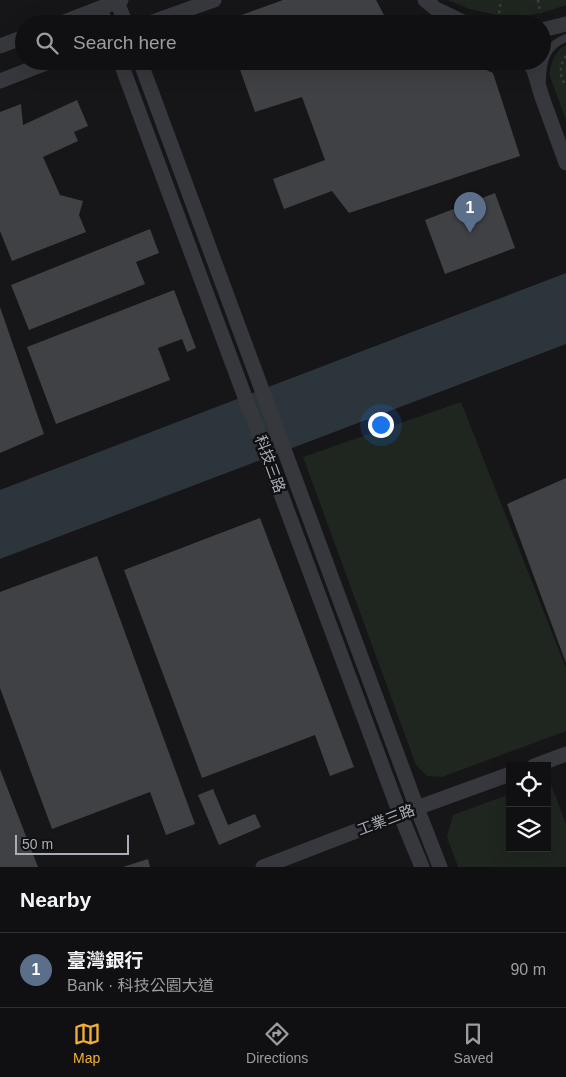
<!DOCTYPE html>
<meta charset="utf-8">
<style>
body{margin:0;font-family:Helvetica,"Noto Sans TC",sans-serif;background:#19191b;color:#f1f3f6}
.controls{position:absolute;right:15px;bottom:15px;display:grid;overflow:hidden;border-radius:0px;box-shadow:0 5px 20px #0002}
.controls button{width:45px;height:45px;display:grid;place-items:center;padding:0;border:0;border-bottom:1px solid #303032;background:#101012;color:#f1f3f6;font:25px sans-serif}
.scale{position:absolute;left:15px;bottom:12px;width:114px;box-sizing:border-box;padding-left:5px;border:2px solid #a8adb8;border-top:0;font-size:14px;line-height:18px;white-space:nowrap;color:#a8adb8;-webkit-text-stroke:4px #111113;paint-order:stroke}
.you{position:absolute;left:380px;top:424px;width:18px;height:18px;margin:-12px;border:4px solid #fff;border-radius:50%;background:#1a73e8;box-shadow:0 0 0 8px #1a73e833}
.badge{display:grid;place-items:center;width:32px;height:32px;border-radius:50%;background:#f2b134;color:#fff;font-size:16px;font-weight:700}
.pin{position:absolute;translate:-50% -41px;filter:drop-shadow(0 1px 2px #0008)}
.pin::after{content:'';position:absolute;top:26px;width:18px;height:15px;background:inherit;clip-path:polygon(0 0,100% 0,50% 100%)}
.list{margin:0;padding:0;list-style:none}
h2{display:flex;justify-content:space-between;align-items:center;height:65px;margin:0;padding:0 20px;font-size:21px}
h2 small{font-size:16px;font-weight:400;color:#9c9d9f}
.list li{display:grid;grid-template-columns:32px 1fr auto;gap:15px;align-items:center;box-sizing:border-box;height:75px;padding:0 20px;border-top:1px solid #303032}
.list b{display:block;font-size:19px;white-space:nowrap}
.list p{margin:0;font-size:16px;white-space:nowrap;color:#9c9d9f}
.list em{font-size:16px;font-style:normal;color:#9c9d9f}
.icon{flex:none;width:28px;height:28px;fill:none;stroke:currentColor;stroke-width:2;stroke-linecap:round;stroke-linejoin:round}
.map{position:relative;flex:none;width:566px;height:867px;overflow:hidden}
.search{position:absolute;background:#101012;box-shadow:0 5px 20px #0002;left:15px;right:15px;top:15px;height:55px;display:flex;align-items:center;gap:12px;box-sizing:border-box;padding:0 18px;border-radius:28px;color:#9c9d9f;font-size:19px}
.sheet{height:140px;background:#101012}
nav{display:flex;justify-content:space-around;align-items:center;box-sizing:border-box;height:70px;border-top:1px solid #303032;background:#101012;font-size:14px;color:#9c9d9f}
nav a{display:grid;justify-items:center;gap:2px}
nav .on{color:#f2b134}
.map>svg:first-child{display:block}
</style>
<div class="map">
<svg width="566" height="867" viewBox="0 0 566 867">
<rect width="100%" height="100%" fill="#161618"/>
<!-- green -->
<path fill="#1e261f" d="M448,0h118v5l-24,8 -31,5 -42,-9z
M566,45v75l-17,-46 4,-16 8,-10z
M461,402l105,266v63l-124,46 -15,-1 -11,-11 -113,-308z
M549,779l17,45v43h-108l-11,-30 6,-22 57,-21v54h37v-68z"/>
<!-- water -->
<path fill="#2c353c" d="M566,273v71l-566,215v-69z"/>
<!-- building -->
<path fill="#404145" d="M283,0h93l8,15 11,9h-172l-1,-2z
M237,61h229l27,12 27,83 -171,57 -17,-22 -48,18 -11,-30 52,-19 -23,-63 -47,15z
M77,100l11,26 -14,6 4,9 -35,16 17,38 23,6 -4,14 7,17 -74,29 -12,-30v-119l21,-8 2,21z
M495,193l20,55 -70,26 -20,-54z
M150,229l9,24 -23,9 9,22 -116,46 -18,-45z
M174,290l22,58 -9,4 -5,-13 -24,9 12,32 -114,44 -29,-77z
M0,307l44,127 -44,19z
M566,478v185l-59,-159z
M260,518l94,249 -24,9 -15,-41 -113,43 -78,-208z
M97,556l98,268 -29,11 -16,-43 -98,37 -52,-141v-96z
M0,769l38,98h-38z
M213,789l15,36 27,-11 6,13 -42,18 -21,-50z
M148,859l2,8h-27z"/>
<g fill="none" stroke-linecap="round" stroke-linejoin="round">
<!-- path -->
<path stroke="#3d3f44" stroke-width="2.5" stroke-dasharray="2.5 4" stroke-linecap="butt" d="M538,0l2,12
M499,13l2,-13
M566,56c-7,10 -7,20 0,30"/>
<!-- service -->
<path stroke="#37383d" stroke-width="8" d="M542,80c0,-20 5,-35 24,-42"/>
<!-- minor -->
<path stroke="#37383d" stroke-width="15" d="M425,0l11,9 31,15
M117,2l9,22
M100,8l6,16
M59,24l62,-24
M147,24l67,-24
M542,30l24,-6
M0,46l24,-9
M120,61l280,753 22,53
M140,61l277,747 23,59
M528,61l6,9 8,27 24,66
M0,81l51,-20
M534,766l32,-12
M263,867l137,-53 110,-40"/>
</g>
<g text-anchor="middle" stroke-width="5" stroke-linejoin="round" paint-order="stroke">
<!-- street labels -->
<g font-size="15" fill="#a8adb8" stroke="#111113">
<text transform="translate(270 464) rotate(70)" y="5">科技三路</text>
<text transform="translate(386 820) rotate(-21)" y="5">工業三路</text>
</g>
</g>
</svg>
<div class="controls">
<button><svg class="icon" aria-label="locate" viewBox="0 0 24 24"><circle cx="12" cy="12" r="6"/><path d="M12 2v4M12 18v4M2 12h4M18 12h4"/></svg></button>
<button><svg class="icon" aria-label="layers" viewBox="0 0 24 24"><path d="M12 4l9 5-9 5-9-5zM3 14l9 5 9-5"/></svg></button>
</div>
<div class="scale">50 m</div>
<div class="you"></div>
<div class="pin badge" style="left:470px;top:233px;background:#5c6f8a">1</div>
<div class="search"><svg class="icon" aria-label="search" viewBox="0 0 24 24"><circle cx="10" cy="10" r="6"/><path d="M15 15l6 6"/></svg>Search here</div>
</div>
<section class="sheet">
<h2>Nearby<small></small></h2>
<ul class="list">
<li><span class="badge" style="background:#5c6f8a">1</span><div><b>臺灣銀行</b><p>Bank · 科技公園大道</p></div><em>90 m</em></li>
</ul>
</section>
<nav>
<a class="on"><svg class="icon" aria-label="map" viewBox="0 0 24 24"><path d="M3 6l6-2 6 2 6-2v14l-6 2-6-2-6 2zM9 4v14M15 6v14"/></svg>Map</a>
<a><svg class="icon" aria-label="directions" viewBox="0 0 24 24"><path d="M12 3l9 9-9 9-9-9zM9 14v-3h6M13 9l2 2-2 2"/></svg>Directions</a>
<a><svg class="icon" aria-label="saved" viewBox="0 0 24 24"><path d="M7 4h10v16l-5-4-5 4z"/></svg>Saved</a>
</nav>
